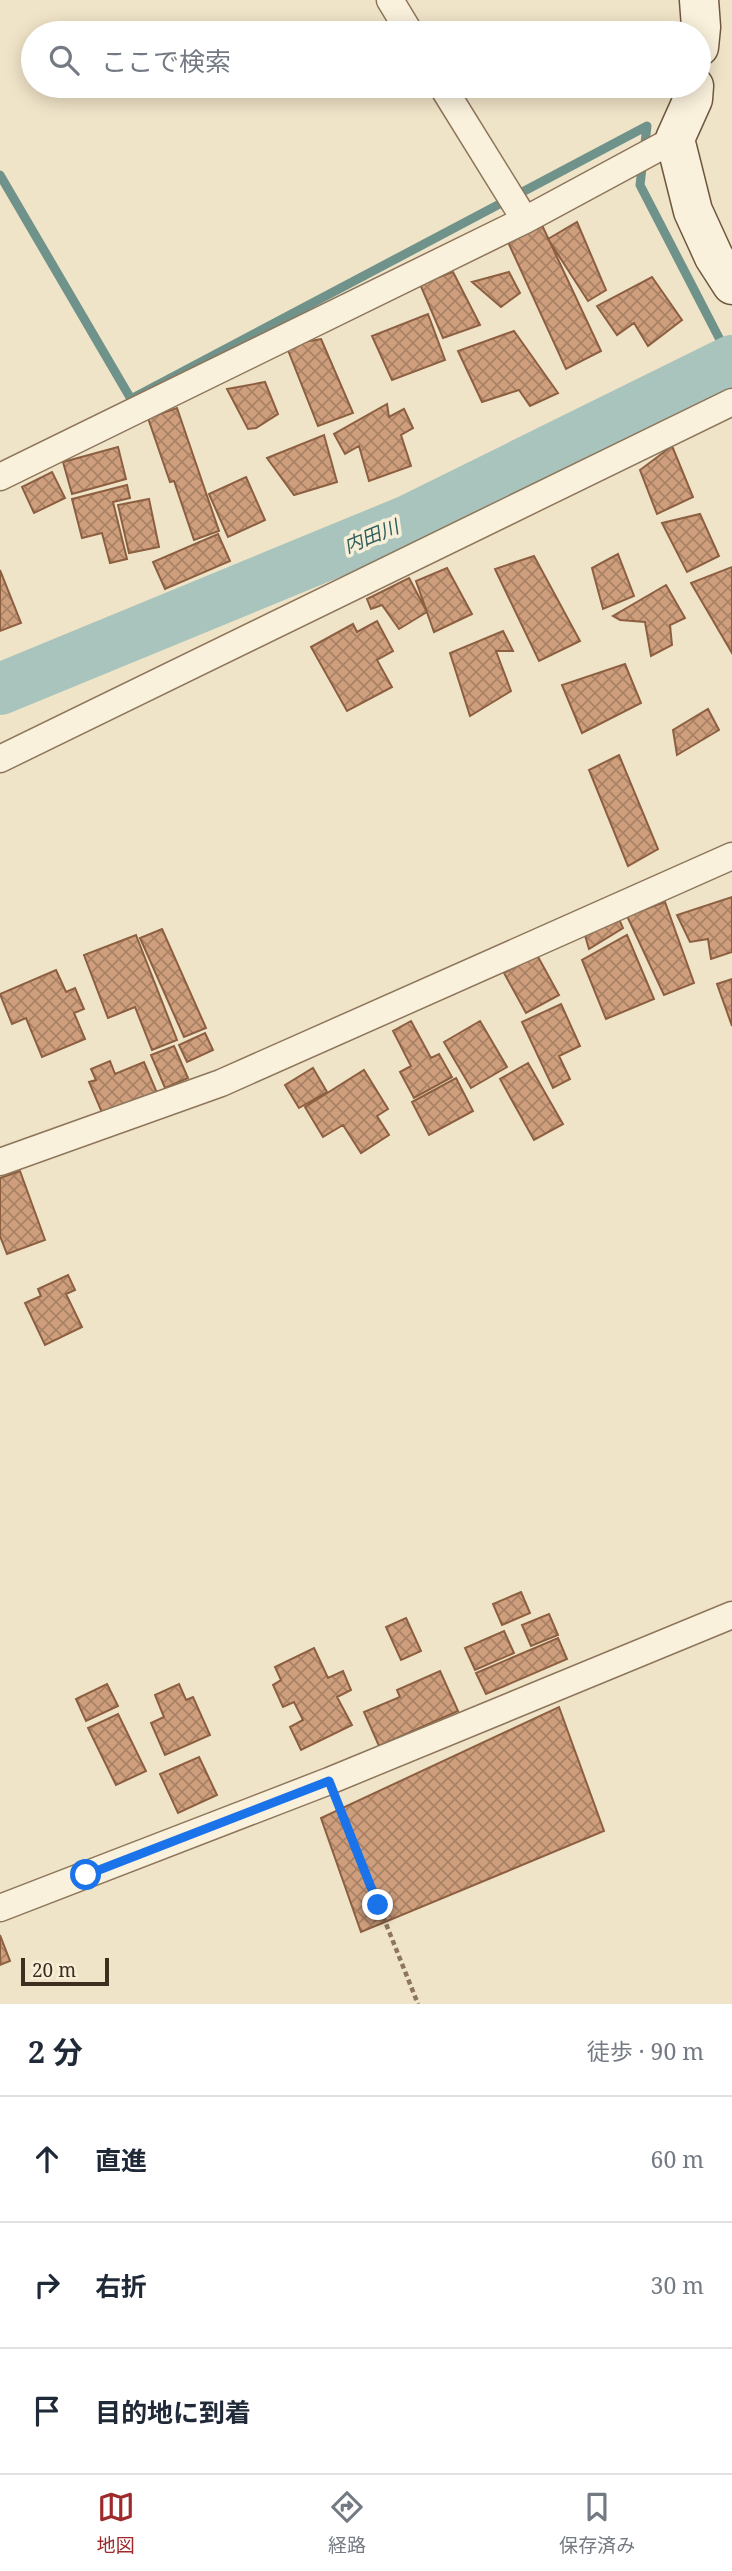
<!DOCTYPE html>
<html lang="ja">
<meta charset="utf-8">
<style>
body{margin:0;font-family:"Noto Serif","Noto Sans JP",serif;background:#f6f6f7;color:#1f2937}
.scale{position:absolute;left:21px;bottom:18px;width:88px;box-sizing:border-box;padding-left:7px;border:4px solid #3d2e20;border-top:0;font-size:19px;line-height:24px;white-space:nowrap;color:#3d2e20;-webkit-text-stroke:5px #f7eed8;paint-order:stroke}
.stop{position:absolute;width:21px;height:21px;margin:-16px;border:5px solid #1a73e8;border-radius:50%;background:#fff}
.stop.end{background:#1a73e8;border-color:#fff;box-shadow:0 2px 7px #0008}
.list{margin:0;padding:0;list-style:none}
h2{display:flex;justify-content:space-between;align-items:center;height:91px;margin:0;padding:0 28px;font-size:30px}
h2 small{font-size:23px;font-weight:400;color:#747a83}
.list li{display:grid;grid-template-columns:46px 1fr auto;gap:21px;align-items:center;box-sizing:border-box;height:126px;padding:0 28px;border-top:2px solid #e0e1e3}
.list b{display:block;font-size:26px;white-space:nowrap}
.list em{font-size:23px;font-style:normal;color:#747a83}
.icon{flex:none;width:38px;height:38px;fill:none;stroke:currentColor;stroke-width:2;stroke-linecap:round;stroke-linejoin:round}
.map{position:relative;flex:none;width:732px;height:2004px;overflow:hidden}
.search{position:absolute;background:#fff;box-shadow:0 4px 18px #0003;left:21px;right:21px;top:21px;height:77px;display:flex;align-items:center;gap:18px;box-sizing:border-box;padding:0 24px;border-radius:38px;color:#747a83;font-size:26px}
.sheet{height:469px;background:#fff}
nav{display:flex;justify-content:space-around;align-items:center;box-sizing:border-box;height:98px;border-top:2px solid #e0e1e3;background:#fff;font-size:19px;color:#747a83}
nav a{display:grid;justify-items:center;gap:4px}
nav .on{color:#9e2a2b}
.map>svg:first-child{display:block}
</style>
<div class="map">
<svg width="732" height="2004" viewBox="0 0 732 2004">
<defs>
<pattern id="building-cross-hatch" width="8" height="8" patternUnits="userSpaceOnUse" patternTransform="scale(1.75)"><rect width="8" height="8" fill="#cf9f7d"/><path d="M0 0l8 8M0 8l8-8" fill="none" stroke="#a98266"/></pattern>
</defs>
<rect width="100%" height="100%" fill="#f0e4c8"/>
<g fill="none" stroke-linecap="round" stroke-linejoin="round">
<!-- stream -->
<path stroke="#6f938a" stroke-width="9" d="M0,175l131,224 516,-273 -7,59 91,176"/>
<!-- river -->
<path stroke="#a9c4bc" stroke-width="52" d="M0,689l408,-168 324,-160"/>
</g>
<!-- building -->
<path fill="url(#building-cross-hatch)" stroke="#8d5f41" stroke-width="2" d="M577,222l29,68 -18,11 -40,-62z
M541,223l60,128 -35,18 -58,-127z
M453,272l27,53 -37,13 -23,-54z
M509,272l11,21 -19,14 -29,-25z
M652,277l30,43 -34,26 -14,-23 -17,12 -20,-29z
M428,314l17,46 -53,20 -20,-44z
M514,331l44,62 -28,13 -11,-16 -37,12 -24,-51z
M321,339l32,74 -35,13 -32,-81z
M265,382l13,32 -22,14 -8,1 -21,-40z
M387,404l2,13 15,-8 9,19 -12,7 10,31 -42,15 -10,-35 -14,8 -11,-20z
M177,408l42,123 -25,9 -20,-59 -4,1 -22,-64z
M324,435l13,47 -43,13 -27,-37z
M672,446l21,51 -36,17 -17,-44z
M118,447l8,32 -54,15 -9,-32z
M52,472l13,26 -31,15 -12,-26z
M246,477l19,43 -37,17 -19,-43z
M127,485l3,13 -17,4 14,57 -17,4 -8,-30 -20,5 -10,-39z
M149,499l10,48 -30,6 -11,-48z
M700,514l19,42 -32,16 -25,-49z
M218,534l12,27 -65,28 -12,-27z
M618,554l16,42 -31,13 -11,-41z
M534,556l46,85 -41,20 -44,-92z
M732,567v86l-41,-70z
M447,568l25,46 -38,18 -18,-51z
M0,570l21,53 -21,8z
M409,578l18,34 -28,17 -17,-24 -11,4 -4,-10z
M666,585l19,33 -15,7 2,20 -21,11 -6,-34 -25,-2 -7,-4z
M377,621l16,30 -16,9 15,27 -45,24 -36,-64 42,-23 4,8z
M503,631l10,20h-17l15,40 -41,25 -20,-63z
M625,664l16,39 -59,30 -20,-48z
M708,709l11,21 -42,25 -4,-25z
M619,755l39,94 -30,17 -39,-96z
M732,897v55l-21,7 -3,-20 -18,3 -13,-27z
M665,902l29,81 -30,12 -37,-79z
M618,917l5,11 -34,21 -5,-17z
M162,929l44,99 -22,9 -44,-99z
M136,935l41,105 -25,10 -17,-43 -27,11 -24,-63z
M627,935l27,64 -48,20 -24,-59z
M537,955l22,40 -33,18 -22,-40z
M56,970l10,22 9,-4 9,21 -10,4 11,26 -43,18 -16,-39 -14,6 -12,-30z
M732,979v47l-15,-42z
M561,1004l19,42 -21,10 11,23 -17,9 -31,-66z
M411,1021l20,37 8,-4 13,23 -38,21 -14,-26 11,-6 -18,-35z
M480,1021l27,46 -36,21 -27,-46z
M205,1033l8,17 -26,12 -8,-17z
M174,1046l14,32 -23,10 -14,-33z
M110,1061l5,13 29,-12 13,31 -54,22 -14,-33 7,-2 -5,-11z
M528,1063l35,61 -29,16 -34,-61z
M313,1068l14,24 -28,16 -14,-23z
M364,1070l24,39 -11,7 12,19 -28,18 -18,-28 -20,12 -18,-30z
M456,1078l17,33 -44,24 -17,-33z
M20,1171l25,69 -38,14 -7,-18v-58z
M68,1275l7,15 -9,4 16,33 -37,18 -20,-42 16,-7 -3,-7z
M521,1592l9,21 -28,12 -9,-21z
M549,1614l9,21 -27,11 -9,-21z
M406,1618l15,33 -20,9 -15,-33z
M504,1631l10,22 -39,17 -10,-22z
M558,1638l9,21 -81,35 -10,-21z
M314,1648l14,30 15,-7 8,19 -14,7 15,28 -51,25 -11,-23 13,-7 -9,-18 -11,5 -10,-22 8,-5 -6,-13z
M440,1671l18,40 -79,35 -15,-34 36,-15 -3,-7z
M107,1684l11,22 -32,15 -10,-22z
M179,1684l7,16 7,-3 17,38 -45,20 -14,-32 13,-6 -9,-22z
M559,1707l45,124 -243,101 -40,-114z
M118,1714l28,57 -30,14 -28,-57z
M199,1757l18,38 -39,18 -18,-39z
M0,1935l10,26 -10,4z"/>
<g fill="none" stroke-linecap="round" stroke-linejoin="round">
<!-- minor casing -->
<g stroke="#8d765c" stroke-width="29">
<path id="minor" d="M390,0l20,33
M442,86l83,134
M0,477l525,-257 150,-81
M0,759l732,-357
M0,1162l221,-79 511,-227
M0,1908l329,-127 403,-166"/>
</g>
<!-- secondary casing -->
<g stroke="#6f573f" stroke-width="41">
<path id="secondary" d="M699,47l2,-20 -2,-27
M694,86l-1,13 -18,40 18,72 21,46 18,28"/>
</g>
<!-- path -->
<path stroke="#8d765c" stroke-width="4.5" stroke-dasharray="5 3.5" stroke-linecap="butt" d="M339,1806l79,198"/>
<!-- minor -->
<use href="#minor" stroke="#faf1dc" stroke-width="26"/>
<!-- secondary -->
<use href="#secondary" stroke="#faf1dc" stroke-width="38"/>
</g>
<g fill="none" stroke-linecap="round" stroke-linejoin="round">
<!-- route -->
<path stroke="#1a73e8" stroke-width="9" d="M86,1875l243,-94 49,124"/>
</g>
<g text-anchor="middle" stroke-width="7" stroke-linejoin="round" paint-order="stroke">
<!-- water labels -->
<g font-size="19" font-style="italic" fill="#2f5d5a" stroke="#f7eed8">
<text transform="translate(371 536) rotate(-22)" y="7">内田川</text>
</g>
</g>
</svg>
<div class="scale">20 m</div>
<div class="stop" style="left:86px;top:1875px"></div>
<div class="stop end" style="left:378px;top:1905px"></div>
<div class="search"><svg class="icon" aria-label="search" viewBox="0 0 24 24"><circle cx="10" cy="10" r="6"/><path d="M15 15l6 6"/></svg>ここで検索</div>
</div>
<section class="sheet">
<h2>2 分<small>徒歩 · 90 m</small></h2>
<ul class="list">
<li><svg class="icon" aria-label="ahead" viewBox="0 0 24 24"><path d="M12 20V5M6 11l6-6 6 6"/></svg><div><b>直進</b></div><em>60 m</em></li>
<li><svg class="icon" aria-label="right" viewBox="0 0 24 24"><path d="M7 20v-9h11M14 6l5 5-5 5"/></svg><div><b>右折</b></div><em>30 m</em></li>
<li><svg class="icon" aria-label="arrive" viewBox="0 0 24 24"><path d="M6 21V4h12l-3 4 3 4H6"/></svg><div><b>目的地に到着</b></div></li>
</ul>
</section>
<nav>
<a class="on"><svg class="icon" aria-label="map" viewBox="0 0 24 24"><path d="M3 6l6-2 6 2 6-2v14l-6 2-6-2-6 2zM9 4v14M15 6v14"/></svg>地図</a>
<a><svg class="icon" aria-label="directions" viewBox="0 0 24 24"><path d="M12 3l9 9-9 9-9-9zM9 14v-3h6M13 9l2 2-2 2"/></svg>経路</a>
<a><svg class="icon" aria-label="saved" viewBox="0 0 24 24"><path d="M7 4h10v16l-5-4-5 4z"/></svg>保存済み</a>
</nav>
